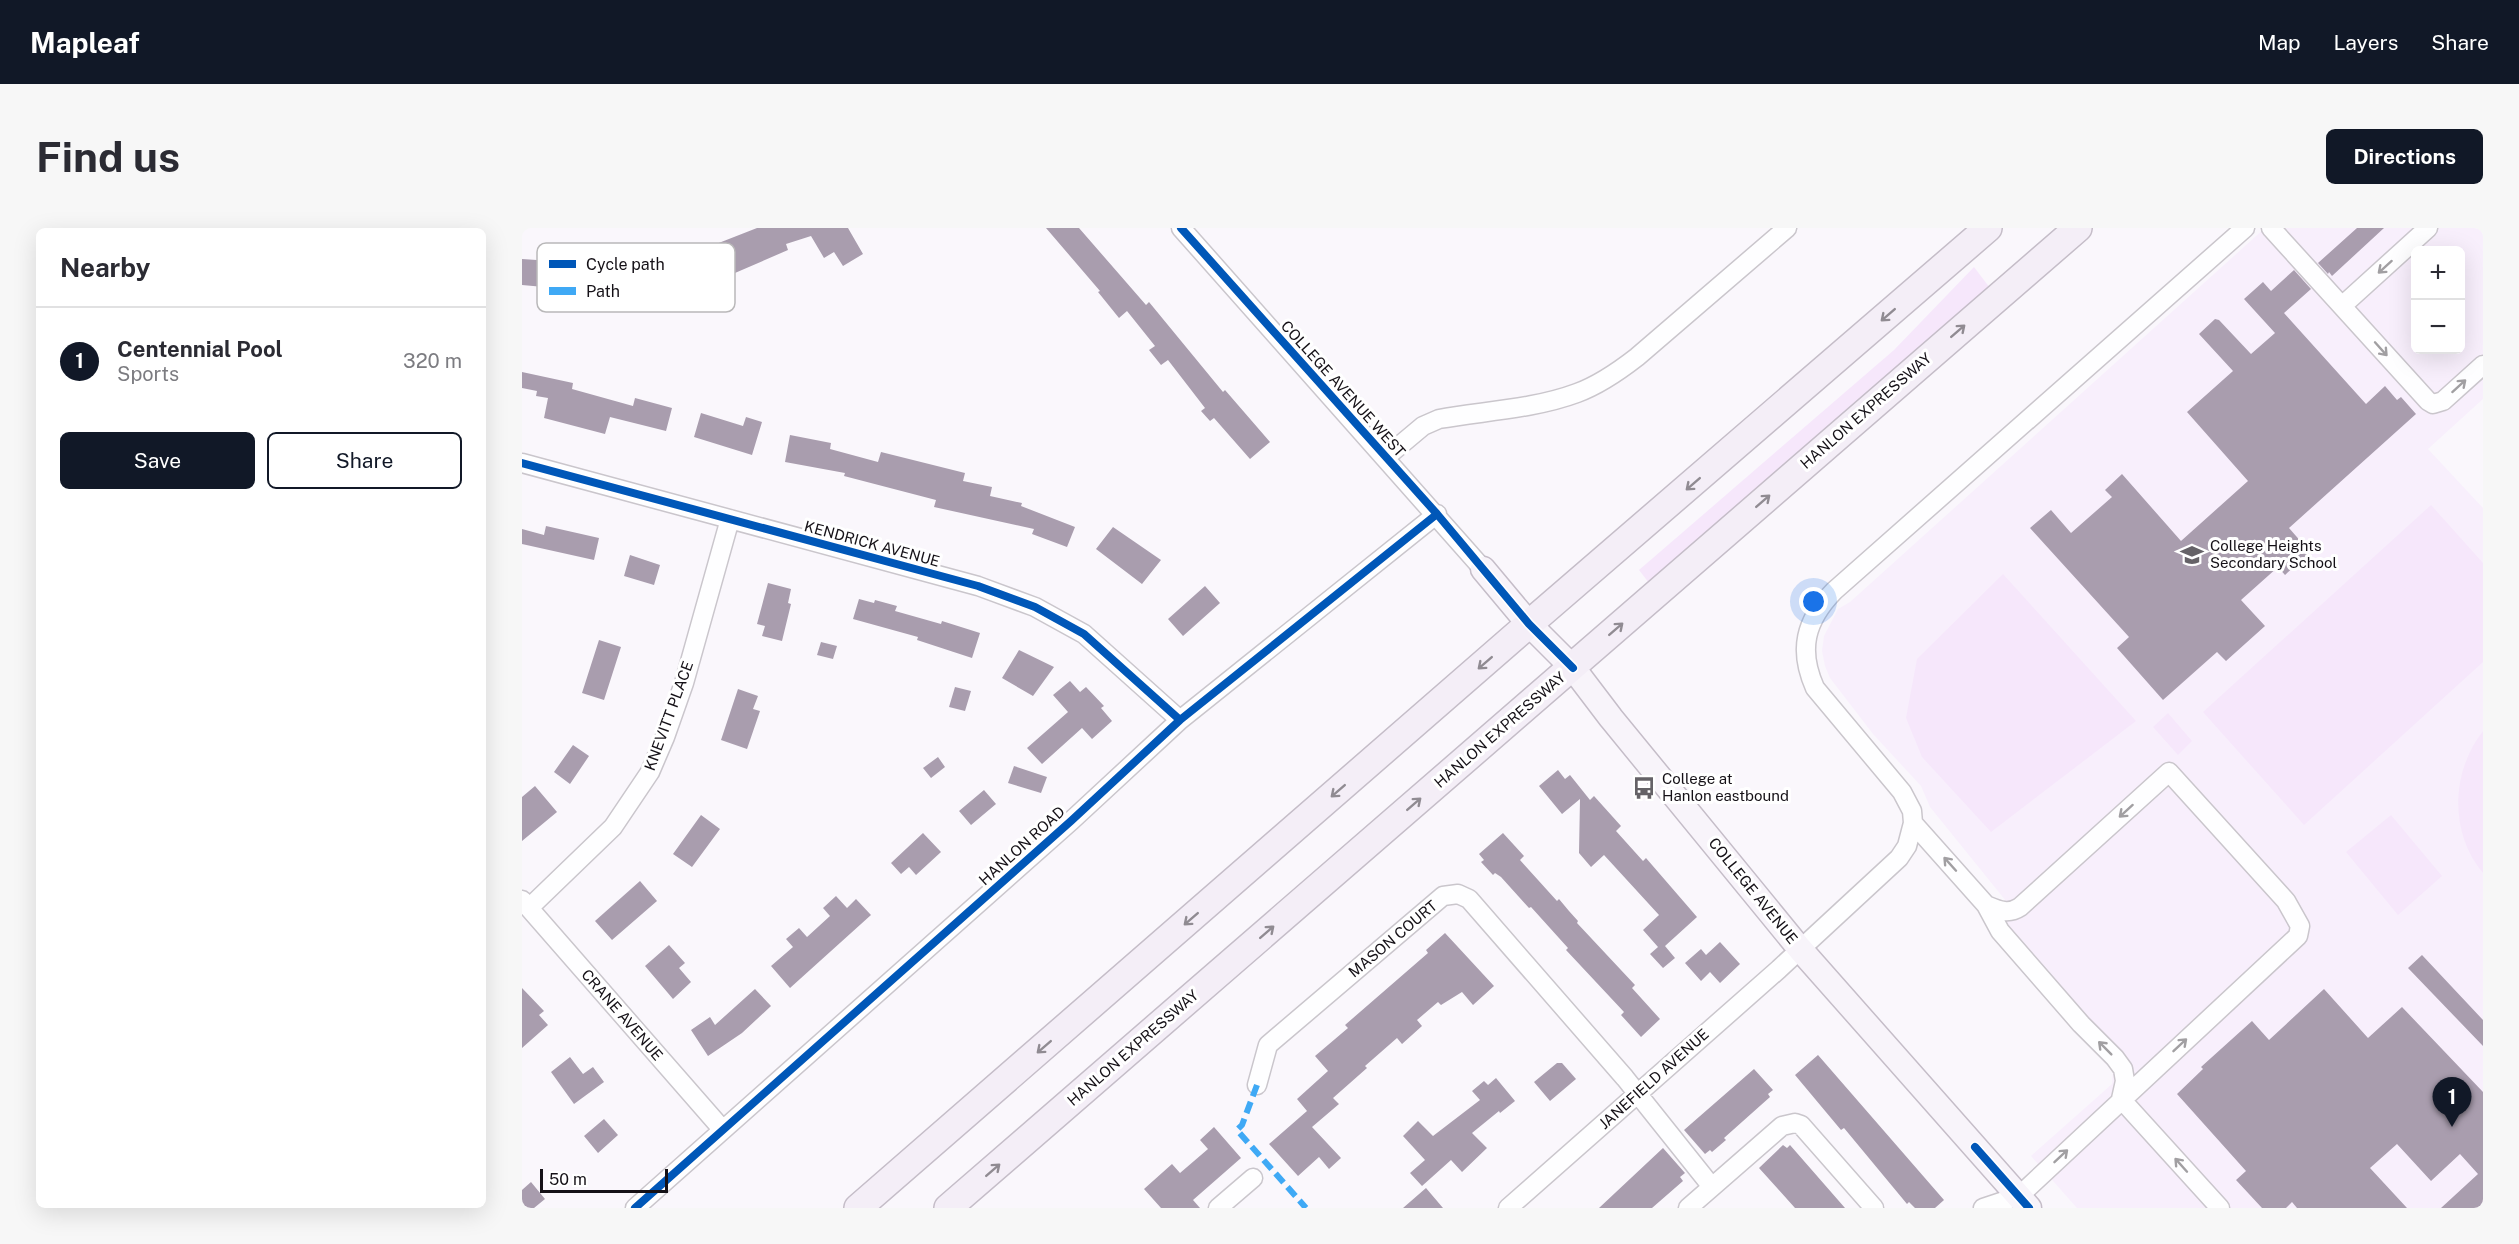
<!DOCTYPE html>
<meta charset="utf-8">
<style>
body{margin:0;font-family:"Public Sans",sans-serif;background:#f7f7f7;color:#2b2b33}
.controls{position:absolute;right:18px;top:18px;display:grid;overflow:hidden;border-radius:9px;box-shadow:0 6px 24px #0002}
.controls button{width:54px;height:54px;display:grid;place-items:center;padding:0;border:0;border-bottom:2px solid #e1e1e2;background:#fff;color:#2b2b33;font:30px sans-serif}
.scale{position:absolute;left:18px;bottom:15px;width:128px;box-sizing:border-box;padding-left:6px;border:3px solid #151117;border-top:0;font-size:16px;line-height:21px;white-space:nowrap;color:#151117;-webkit-text-stroke:4px #fff;paint-order:stroke}
.you{position:absolute;left:1292px;top:374px;width:21px;height:21px;margin:-15px;border:4px solid #fff;border-radius:50%;background:#1a73e8;box-shadow:0 0 0 9px #1a73e833}
.badge{display:grid;place-items:center;width:39px;height:39px;border-radius:50%;background:#111827;color:#fff;font-size:20px;font-weight:700}
.pin{position:absolute;translate:-50% -50px;filter:drop-shadow(0 2px 3px #0008)}
.pin::after{content:'';position:absolute;top:32px;width:21px;height:18px;background:inherit;clip-path:polygon(0 0,100% 0,50% 100%)}
.list{margin:0;padding:0;list-style:none}
h2{display:flex;justify-content:space-between;align-items:center;height:78px;margin:0;padding:0 24px;font-size:26px}
h2 small{font-size:20px;font-weight:400;color:#7c7c81}
.list li{display:grid;grid-template-columns:39px 1fr auto;gap:18px;align-items:center;box-sizing:border-box;height:108px;padding:0 24px;border-top:2px solid #e1e1e2}
.list b{display:block;font-size:22px;white-space:nowrap}
.list p{margin:0;font-size:20px;white-space:nowrap;color:#7c7c81}
.list em{font-size:20px;font-style:normal;color:#7c7c81}
.actions{display:flex;gap:12px;padding:18px 24px}
.actions a{flex:1;padding:14px 0;border:2px solid #111827;border-radius:9px;text-align:center;font-size:21px;color:#111827}
.actions .main{background:#111827;color:#fff}
.map{position:relative;flex:none;width:1961px;height:980px;overflow:hidden;border-radius:9px}
header{display:flex;align-items:center;gap:36px;box-sizing:border-box;height:84px;padding:0 30px;background:#111827;color:#fff}
header strong{font-size:28px}
nav{display:flex;gap:33px;margin-inline-start:auto;font-size:21px}
.intro{display:flex;align-items:center;justify-content:space-between;box-sizing:border-box;height:144px;padding:0 36px}
h1{margin:0;font-size:42px}
.button{padding:15px 27px;border-radius:9px;background:#111827;color:#fff;font-size:21px;font-weight:700}
main{display:flex;gap:36px;padding:0 36px}
aside{flex:1;background:#fff;border-radius:9px;box-shadow:0 6px 24px #0002}
.map>svg:first-child{display:block}
</style>
<header>
<strong>Mapleaf</strong>
<nav><a>Map</a><a>Layers</a><a>Share</a></nav>
</header>
<div class="intro"><h1>Find us</h1><a class="button">Directions</a></div>
<main>
<aside>
<h2>Nearby<small></small></h2>
<ul class="list">
<li><span class="badge">1</span><div><b>Centennial Pool</b><p>Sports</p></div><em>320 m</em></li>
</ul>
<div class="actions"><a class="main">Save</a><a>Share</a></div>
</aside>
<div class="map">
<svg width="1961" height="980" viewBox="0 0 1961 980">
<rect width="100%" height="100%" fill="#faf7fc"/>
<!-- built -->
<path fill="#f8effc" fill-rule="evenodd" d="M1743,0h218v171l-55,50 55,59v700h-406l-46,-52 81,-72 1,-12 -130,-150 23,-21 -76,-94 -9,-21 -48,-52 -43,-56 -5,-12 -3,-15 2,-15 14,-27 12,-7zM1894,22h44v100h-44z"/>
<!-- green -->
<path fill="#f6e7fb" d="M1452,39l16,21 -341,295 -10,-13 255,-220z
M1909,277l52,58v99l-179,163 -101,-113z
M1481,346l133,147 -145,111 -69,-75 -16,-39 11,-59z
M1646,485l24,28 -14,14 -25,-28z
M1961,503v142c-34,-41 -32,-101 0,-142z
M1869,587l51,61 -44,39 -52,-63z"/>
<!-- building -->
<path fill="#a99dae" d="M235,0h91l15,26 -20,12 -9,-14 -10,6 -13,-22 -25,8 2,6 -67,29 -40,12 -53,4v5l-34,-2v-11l-49,-4 -1,4 -22,-2v-26l73,5 1,-6 19,1 -1,17 38,-3 -2,-19 36,-3 25,-5z
M524,0h33l67,77 3,-3 74,90 2,-2 45,52 -20,17 -36,-41 -4,3 -9,-10 4,-3 -37,-48 -7,5 -12,-15 6,-4 -28,-35 -8,7 -21,-26 2,-1z
M1835,0h27l-52,48 -3,-4 -1,2 -10,-11z
M1772,42l17,19 -27,24 82,91 19,-18 12,14 4,-3 15,17 -127,114 21,24 -25,23 -7,-8 -37,33 24,26 -39,35 -9,-9 -54,48 -46,-52 12,-11 -99,-109 21,-18 20,23 41,-36 -7,-7 17,-16 59,67 67,-60 -61,-69 46,-41 -34,-37 16,-15 4,1 32,34 24,-21 -31,-34 19,-17 8,9z
M0,144l51,11 -1,6 61,17 2,-8 37,10 -6,23 -56,-14 -5,17 -61,-16 4,-20 -12,-2 1,-5 -15,-3z
M179,185l42,13 3,-9 16,5 -10,33 -58,-18z
M268,207l41,8 -1,6 48,13 3,-10 84,21 -2,8 29,6 -2,9 32,7 -1,3 54,21 -8,20 -35,-13 2,-5 -100,-22 2,-7 -92,-24 1,-3 -60,-11z
M24,298l53,12 -5,22 -72,-16v-15l22,6z
M591,299l48,33 -19,24 -46,-35z
M108,327l30,10 -6,20 -30,-9z
M246,355l23,6 -3,14 3,1 -9,37 -20,-5 3,-10 -8,-2z
M683,358l15,17 -37,33 -15,-17z
M337,371l15,4 1,-3 22,6 -2,5 46,13 1,-3 38,12 -8,25 -55,-18 1,-3 -65,-18z
M77,412l22,7 -17,53 -22,-7z
M299,414l16,4 -4,13 -16,-4z
M497,422l35,17 -21,29 -31,-18z
M548,453l10,11 6,-5 18,19 -3,2 11,13 -20,18 -10,-11 -40,36 -15,-16 41,-36 -15,-17z
M433,459l16,4 -6,20 -16,-4z
M216,461l20,7 -5,13 7,2 -13,38 -26,-9z
M51,517l16,11 -19,28 -16,-12z
M416,529l7,10 -14,11 -8,-10z
M492,538l33,11 -6,16 -33,-10z
M1036,542l7,9 5,-4 20,25 4,-4 27,30 -5,5 27,30 3,-3 51,59 -32,29 10,12 -12,10 -13,-14 8,-7 -15,-17 16,-15 -55,-60 -13,12 -12,-14 1,-54 -18,15 -23,-28z
M13,558l22,26 -35,29v-44z
M462,562l12,14 -25,21 -12,-14z
M179,587l19,14 -28,38 -19,-13z
M401,605l18,19 -25,23 -7,-8 -8,7 -10,-11z
M981,605l21,23 -4,4 37,41 2,-2 10,12 9,10 -1,2 58,62 -3,3 28,31 -19,18 -20,-22 3,-3 -58,-62 2,-2 -37,-41 -2,1 -28,-31 -6,-4 -2,2 -12,-13 3,-2 -5,-6z
M118,653l17,20 -45,39 -17,-19z
M314,668l11,12 9,-9 15,16 -81,73 -19,-22 22,-19 -7,-8 13,-11 8,9 23,-21 -7,-8z
M923,705l49,53 -21,19 -11,-13 -21,13 -3,-3 -21,18 5,6 -20,18 -5,-6 -32,28 2,2 -34,30 6,6 -27,23 29,31 -12,11 -10,-12 -21,19 -29,-32 38,-33 -10,-12 31,-28 -13,-15 33,-28 -3,-3 83,-72 -2,-3z
M1198,714l20,22 -20,19 -10,-11 -9,9 -16,-18 16,-14 5,6z
M147,717l16,18 -6,5 12,14 -18,17 -28,-33z
M1900,727l61,65v26l-75,-78z
M0,760l22,23 -5,4 9,10 -26,23z
M233,761l16,17 -29,27 -34,23 -17,-26 19,-13 5,8z
M1802,761l44,49 34,-31 81,85v116h-42l37,-34 -18,-20 -29,27 -34,-37 -27,24 37,40h-110l-5,-6 -6,6h-24l-26,-28 10,-9 -69,-77 26,-25 -2,-2 51,-46 17,19z
M1296,827l126,145 -9,8h-20l-6,-6 -2,2 -63,-76 -3,2 -46,-55z
M48,829l13,17 10,-7 11,15 -30,22 -23,-32z
M1035,835h5l14,16 -26,22 -16,-19z
M1232,841l19,21 -5,4 2,3 -46,41 2,2 -14,12 -2,-2 -5,4 -21,-24z
M974,850l19,23 -15,12 -1,-2 -27,22 15,15 -25,24 -11,-12 -29,26 -12,-13 15,-13 -22,-24 15,-15 15,15 47,-36 -8,-9 12,-10 4,4z
M82,891l14,16 -20,18 -14,-17z
M692,899l27,31 -48,42 7,8h-39l-17,-19 28,-25 8,9 28,-24 -8,-9z
M1261,917l4,3 3,-3 55,63h-50l-36,-40z
M1141,920l22,25 -5,4 3,4 -31,27h-53z
M9,954l14,17 -11,9h-12v-18z
M904,960l17,20h-40z"/>
<g fill="none" stroke-linecap="round" stroke-linejoin="round">
<!-- minor casing -->
<g stroke="#cac6cc" stroke-width="21">
<path id="minor" d="M659,0l302,341
M1749,0l157,173 5,3 10,-3 40,-36
M1820,78l86,-78
M864,229l37,-31 16,-7c45,-8 95,-10 138,-26 22,-8 42,-22 60,-36l150,-129
M0,235l456,123 57,21 49,27 96,86
M0,672l200,229
M7,680l84,-81 37,-55 15,-35 19,-54 46,-164
M735,857l11,-40 175,-149 15,-2 11,5 156,179 87,109
M1599,871l4,-18 -2,-12 -8,-11 -34,-34 -81,-93 -14,-26 -73,-82 -1,-12 -10,-19 -87,-104c-17,-38 -10,-67 19,-97l411,-363
M1599,871l99,109
M113,980l436,-387 109,-101 257,-206
M696,980l35,-30
M986,980l271,-239 120,-111 8,-12 6,-23
M1166,980l94,-82 13,-3 6,2 73,83
M1461,980l36,-12 279,-260 2,-10 -14,-25 -117,-129 -149,135c-12,8 -22,3 -34,-2"/>
</g>
<!-- major casing -->
<g stroke="#c5bdc8" stroke-width="27">
<path id="major" d="M961,341l46,55 44,44 38,50 189,231 229,259"/>
</g>
<!-- highway casing -->
<g stroke="#c5bdc8" stroke-width="30">
<path id="highway" d="M336,980l671,-584 459,-396
M426,980l1130,-980"/>
</g>
<!-- minor -->
<use href="#minor" stroke="#fefeff" stroke-width="18"/>
<!-- major -->
<use href="#major" stroke="#f8f4fa" stroke-width="24"/>
<!-- highway -->
<use href="#highway" stroke="#f4eef7" stroke-width="27"/>
<!-- quiet -->
<path stroke="#3fa9f5" stroke-width="6" stroke-dasharray="12 6" stroke-linecap="butt" d="M735,857l-15,40 -5,5 69,78"/>
<!-- cycleway casing -->
<g stroke="#fff" stroke-width="11">
<path id="cycleway" d="M659,0l256,286 92,110 44,44
M0,235l456,123 57,21 49,27 96,86
M1453,919l54,61
M113,980l436,-387 109,-101 257,-206"/>
</g>
<!-- cycleway -->
<use href="#cycleway" stroke="#0057b8" stroke-width="8"/>
</g>
<!-- one-way arrows -->
<defs><path id="oneway-shaft" d="M-6 0H5M1.5-3L5.5 0L1.5 3" fill="none" stroke-width="1.6" stroke-linecap="round" stroke-linejoin="round" transform="scale(1.5)"/></defs>
<g stroke="#a19fa2">
<use href="#oneway-shaft" transform="translate(1863 39) rotate(138)"/>
<use href="#oneway-shaft" transform="translate(1859 121) rotate(48)"/>
<use href="#oneway-shaft" transform="translate(1937 158) rotate(-42)"/>
<use href="#oneway-shaft" transform="translate(1604 583) rotate(138)"/>
<use href="#oneway-shaft" transform="translate(1428 636) rotate(-132)"/>
<use href="#oneway-shaft" transform="translate(1658 817) rotate(-43)"/>
<use href="#oneway-shaft" transform="translate(1583 820) rotate(-135)"/>
<use href="#oneway-shaft" transform="translate(1539 928) rotate(-43)"/>
<use href="#oneway-shaft" transform="translate(1659 937) rotate(-132)"/>
</g>
<g stroke="#908b92">
<use href="#oneway-shaft" transform="translate(1366 87) rotate(139)"/>
<use href="#oneway-shaft" transform="translate(1436 103) rotate(-41)"/>
<use href="#oneway-shaft" transform="translate(1171 256) rotate(139)"/>
<use href="#oneway-shaft" transform="translate(1241 273) rotate(-41)"/>
<use href="#oneway-shaft" transform="translate(1094 401) rotate(-41)"/>
<use href="#oneway-shaft" transform="translate(963 435) rotate(139)"/>
<use href="#oneway-shaft" transform="translate(816 563) rotate(139)"/>
<use href="#oneway-shaft" transform="translate(892 576) rotate(-41)"/>
<use href="#oneway-shaft" transform="translate(669 691) rotate(139)"/>
<use href="#oneway-shaft" transform="translate(745 704) rotate(-41)"/>
<use href="#oneway-shaft" transform="translate(522 819) rotate(139)"/>
<use href="#oneway-shaft" transform="translate(471 942) rotate(-41)"/>
</g>
<!-- icons -->
<defs>
<g id="school-bare" transform="scale(1.8)"><path d="M0-5L7-2L0 1L-7-2ZM-4 1L0 2.5L4 1V4Q0 6-4 4Z" fill="#656267" stroke="#fff" stroke-width="2.5" paint-order="stroke"/></g>
<g id="bus-bare" transform="scale(1.8)"><path d="M-5-6H5V4H4V6H2V4H-2V6H-4V4H-5ZM-3.5-4V0h7V-4ZM-3.5 1.2v1.5H-2V1.2ZM2 1.2v1.5H3.5V1.2Z" fill="#656267" stroke="#fff" stroke-width="2.5" paint-order="stroke"/></g>
</defs>
<g fill-rule="evenodd">
<use href="#school-bare" x="1670" y="327"/>
<use href="#bus-bare" x="1122" y="560"/>
</g>
<g text-anchor="middle" stroke-width="6" stroke-linejoin="round" paint-order="stroke">
<!-- street labels -->
<g font-size="15" fill="#151117" stroke="#fff">
<text transform="translate(821 161) rotate(48)" y="5">COLLEGE AVENUE WEST</text>
<text transform="translate(1344 183) rotate(-41)" y="5">HANLON EXPRESSWAY</text>
<text transform="translate(350 316) rotate(15)" y="5">KENDRICK AVENUE</text>
<text transform="translate(147 488) rotate(-70)" y="5">KNEVITT PLACE</text>
<text transform="translate(978 502) rotate(-41)" y="5">HANLON EXPRESSWAY</text>
<text transform="translate(500 618) rotate(-42)" y="5">HANLON ROAD</text>
<text transform="translate(1231 663) rotate(51)" y="5">COLLEGE AVENUE</text>
<text transform="translate(871 711) rotate(-40)" y="5">MASON COURT</text>
<text transform="translate(100 787) rotate(49)" y="5">CRANE AVENUE</text>
<text transform="translate(611 820) rotate(-41)" y="5">HANLON EXPRESSWAY</text>
<text transform="translate(1132 851) rotate(-42)" y="5">JANEFIELD AVENUE</text>
</g>
<!-- poi labels -->
<g font-size="15" fill="#151117" stroke="#fff" text-anchor="start">
<text x="1688" y="323">College Heights<tspan x="1688" dy="17">Secondary School</tspan></text>
<text x="1140" y="556">College at<tspan x="1140" dy="17">Hanlon eastbound</tspan></text>
</g>
</g>
<!-- legend -->
<rect x="15" y="15" width="198" height="69" rx="9" fill="#fff" stroke="#b9b8b9" stroke-width="1.5"/>
<rect x="27" y="32" width="27" height="8" fill="#0057b8"/>
<rect x="27" y="59" width="27" height="8" fill="#3fa9f5"/>
<g font-size="16" fill="#151117">
<text x="64" y="42">Cycle path</text>
<text x="64" y="69">Path</text>
</g>
</svg>
<div class="controls">
<button>+</button>
<button>−</button>
</div>
<div class="scale">50 m</div>
<div class="you"></div>
<div class="pin badge" style="left:1930px;top:899px">1</div>
</div>
</main>
